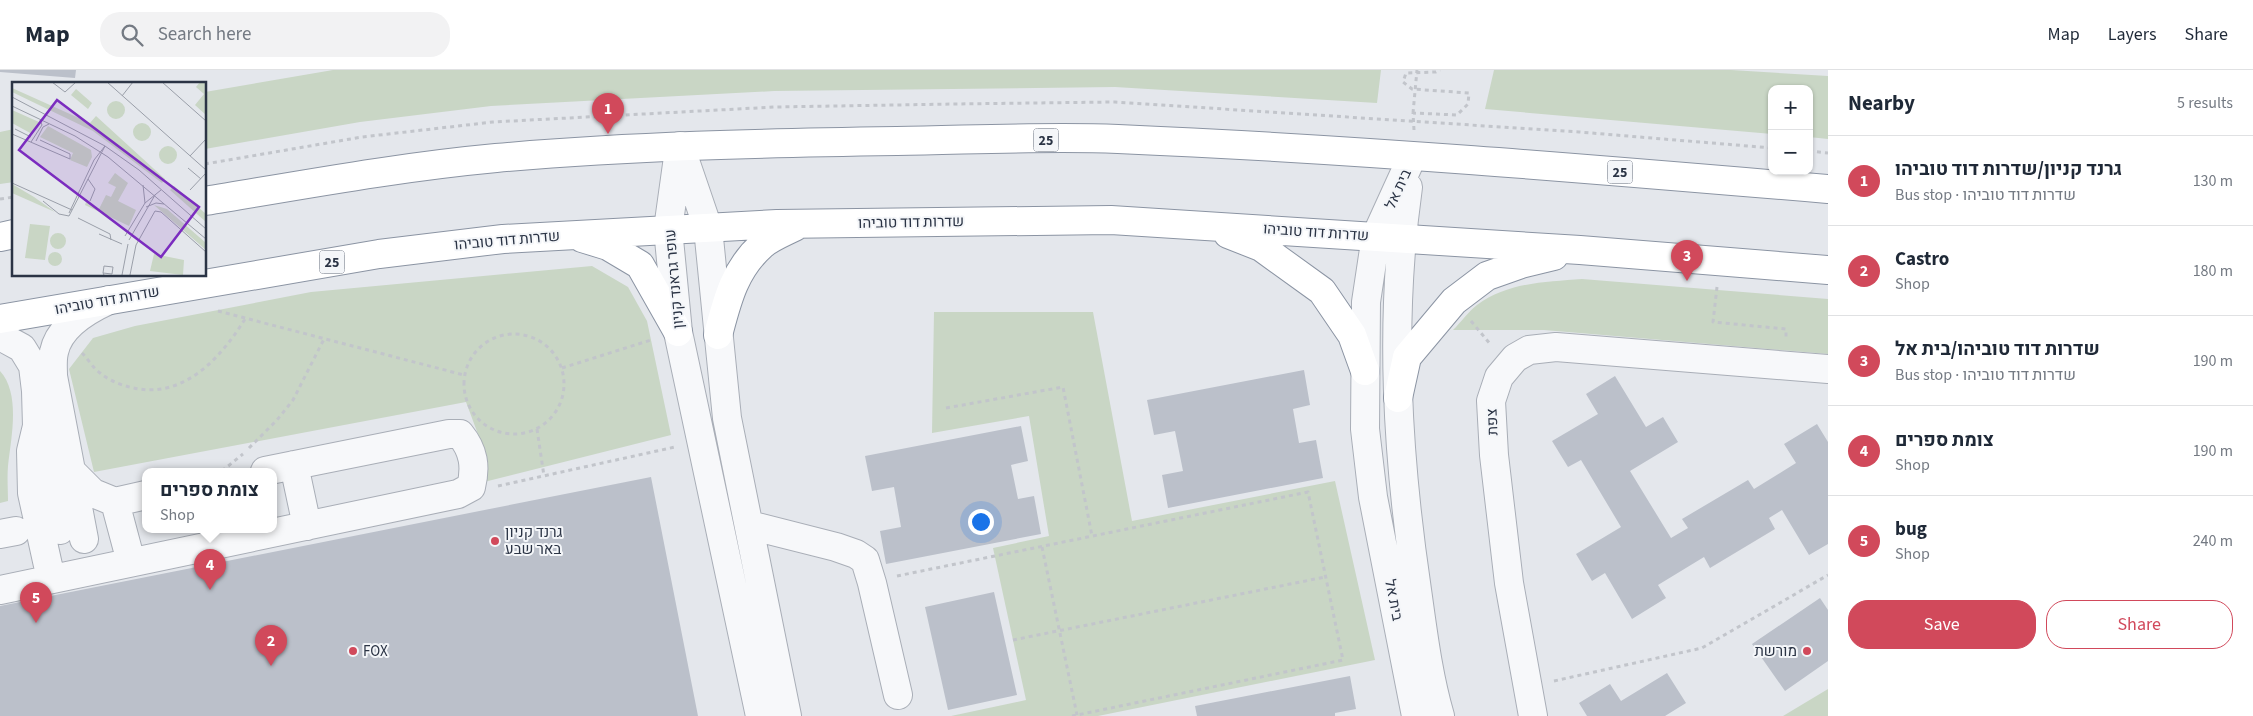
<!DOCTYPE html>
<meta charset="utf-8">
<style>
body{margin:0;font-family:"Source Sans 3",Heebo,sans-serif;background:#f2f2f3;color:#1f2937}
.controls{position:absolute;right:15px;top:15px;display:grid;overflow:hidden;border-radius:10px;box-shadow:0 1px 4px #0004}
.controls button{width:45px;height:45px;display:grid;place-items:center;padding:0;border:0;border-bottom:1px solid #e0e1e3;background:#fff;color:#1f2937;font:25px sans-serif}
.you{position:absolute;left:980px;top:451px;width:18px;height:18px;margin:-12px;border:4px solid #fff;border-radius:50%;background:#1a73e8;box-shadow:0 0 0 8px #1a73e833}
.badge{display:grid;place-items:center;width:32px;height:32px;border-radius:50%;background:#d1495b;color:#fff;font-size:16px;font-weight:700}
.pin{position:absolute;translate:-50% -41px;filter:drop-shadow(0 1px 2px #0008)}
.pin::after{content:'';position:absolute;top:26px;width:18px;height:15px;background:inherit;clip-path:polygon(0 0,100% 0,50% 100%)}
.popup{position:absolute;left:142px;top:398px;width:135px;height:65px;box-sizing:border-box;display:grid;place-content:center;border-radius:10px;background:#fff;filter:drop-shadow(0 1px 4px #0005);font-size:16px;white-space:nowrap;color:#747a83}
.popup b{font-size:19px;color:#1f2937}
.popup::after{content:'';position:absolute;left:50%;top:100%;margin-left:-10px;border:10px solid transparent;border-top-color:#fff}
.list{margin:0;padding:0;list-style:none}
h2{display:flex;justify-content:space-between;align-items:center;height:65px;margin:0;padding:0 20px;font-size:21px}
h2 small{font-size:16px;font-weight:400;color:#747a83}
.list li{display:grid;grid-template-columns:32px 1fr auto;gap:15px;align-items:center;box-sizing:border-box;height:90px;padding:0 20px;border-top:1px solid #e0e1e3}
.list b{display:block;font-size:19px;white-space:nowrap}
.list p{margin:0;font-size:16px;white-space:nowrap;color:#747a83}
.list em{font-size:16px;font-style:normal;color:#747a83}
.actions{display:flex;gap:10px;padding:15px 20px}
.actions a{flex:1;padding:11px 0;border:1px solid #d1495b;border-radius:20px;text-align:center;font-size:18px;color:#d1495b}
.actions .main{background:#d1495b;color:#fff}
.icon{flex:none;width:28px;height:28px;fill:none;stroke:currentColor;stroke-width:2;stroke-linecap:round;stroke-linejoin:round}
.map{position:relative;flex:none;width:1828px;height:646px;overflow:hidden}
header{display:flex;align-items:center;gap:30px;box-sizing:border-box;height:70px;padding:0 25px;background:#fff;border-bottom:1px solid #e0e1e3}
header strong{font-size:24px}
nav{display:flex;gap:28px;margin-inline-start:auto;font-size:18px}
.search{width:350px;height:45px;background:#f2f2f3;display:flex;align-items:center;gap:12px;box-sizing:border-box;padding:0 18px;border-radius:20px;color:#747a83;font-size:19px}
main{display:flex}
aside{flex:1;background:#fff}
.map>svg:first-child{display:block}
</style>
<header>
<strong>Map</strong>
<div class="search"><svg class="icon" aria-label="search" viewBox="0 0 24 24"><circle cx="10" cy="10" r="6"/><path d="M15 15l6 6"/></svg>Search here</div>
<nav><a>Map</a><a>Layers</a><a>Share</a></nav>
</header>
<main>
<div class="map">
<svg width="1828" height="646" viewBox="0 0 1828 646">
<rect width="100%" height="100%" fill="#e4e7ec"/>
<!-- green -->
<path fill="#c9d6c5" d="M333,0h1048l-4,33 -262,-16 -341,4 -283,15 -131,16 -155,27v-57z
M1494,0h237l97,6v63l-19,-2v-48h-37v45l-287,-25z
M14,59v53l-14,2v-52z
M592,196l36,21 19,34 24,114 -187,47 -2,-37 -16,-43 -372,70 -25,-103 24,-31 42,-12 176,-34z
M1582,209l246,20v55l-284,-24h-91c8,-8 16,-19 24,-25 31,-23 69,-23 105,-26z
M934,242h159l39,209 203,-40 40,179 -277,56h-147l75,-16 -33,-152 56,-12 -20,-120 -97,17z
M0,301c21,23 11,67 8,95 -1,12 0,24 0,35l-8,2z
M1828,619v27h-45z"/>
<!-- building -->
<path fill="#bbc0ca" d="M0,0h76l-1,8 -75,-6z
M1304,300l6,35 -17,4 6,34 17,-3 7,38 -155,30 -6,-33 21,-4 -8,-40 -21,4 -7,-35z
M1615,306l31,51 17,-10 15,25 -48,29 41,67 17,-10 -6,-9 66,-39 6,9 42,-26 -12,-19 33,-20 11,18v102l-19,11 -27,-45 -13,8 6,11 -65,39 -6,-11 -46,28 8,13 -34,21 -27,-46 -13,8 -16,-27 45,-27 -40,-67 -13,7 -16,-26 46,-27 -12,-20z
M1021,356l7,35 -17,4 7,34 16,-3 7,38 -155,30 -6,-33 21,-4 -7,-40 -22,4 -7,-35z
M651,407l47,239h-698v-110z
M994,522l23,103 -69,15 -23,-103z
M1820,528l8,12v51l-43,30 -33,-47z
M1667,603l19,30 -21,13h-78l-8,-13 31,-19 11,17z
M1350,606l6,33 -21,4v3h-138l-2,-10z"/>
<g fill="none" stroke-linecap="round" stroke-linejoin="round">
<!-- minor casing -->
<g stroke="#a9aeb7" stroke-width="30">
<path id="minor" d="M680,76l28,82 19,190 60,298
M679,80l-11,79 10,103 82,384
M1412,87l-36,79 -10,66 -1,127 8,68 43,219
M1408,117c-19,135 -11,268 9,403 6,42 11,85 23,126
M0,266l22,12 11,18 3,25 1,35 -6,25 1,42 19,86
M45,369l15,91
M294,395l13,61
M71,401l22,22 22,9 31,-7
M115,432l16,60
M749,455l87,22 20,7 9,6 7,23 26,112
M0,464l16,-3
M84,469l-31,-163c0,-8 -1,-16 1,-24 5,-25 33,-42 55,-52
M0,520l458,-96 13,-7c5,-20 3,-36 -11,-53h-11l-184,37
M1533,646l-24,-133 -15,-128 -3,-54 8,-24 16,-19 14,-8 27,-3 272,22"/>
</g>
<!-- highway casing -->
<g stroke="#8b94a3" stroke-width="30">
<path id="highway" d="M205,131c97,-16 194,-34 291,-43 134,-12 267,-15 401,-17 73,-1 148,-5 221,-2 237,10 474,30 710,50
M1228,164l33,13 61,44 30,44 13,36
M0,167l14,-3
M582,168l26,8 32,19 38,67
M0,249l379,-65 124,-15 274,-15 334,-4 469,30 248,20
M718,265c9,-34 16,-65 44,-90 9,-8 23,-13 34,-19
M1398,328l9,-41 47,-56 33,-25 34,-12 33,-8"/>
</g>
<!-- path -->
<path stroke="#c2c5cb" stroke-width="3" stroke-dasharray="4 4" stroke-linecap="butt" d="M1413,43l4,-43
M1414,60l-1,-17 44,2 11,-11 1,-11 -57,-4 -9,-7 3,-9 30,-1 4,-2
M1809,81l19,2
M205,94l157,-27 131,-15 282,-15 179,-3 161,-2 464,30 193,16
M0,129l14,-2
M1717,217l-4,35 73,7v10
M218,241l246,64
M1471,251l20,24
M464 314a50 50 0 1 1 100 0a50 50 0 1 1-100 0Z
M82,283c6,6 11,15 18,20 11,9 26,14 39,16 48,7 83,-33 106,-70
M562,298l89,-28
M946,338l117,-21 29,149
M537,359l7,47
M249,378l28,-28 16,-20 31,-61
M222,401l21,-17
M498,416l177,-39
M1042,477l35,168
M897,506l411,-84 35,168 -271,56
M1013,570l312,-63
M1554,611l148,-33 126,-73"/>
<!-- minor -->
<use href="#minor" stroke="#f7f8fa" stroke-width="28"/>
<!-- highway -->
<use href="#highway" stroke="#fff" stroke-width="28"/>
</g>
<!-- markers -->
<g fill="#d1495b" stroke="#f4f6f9" stroke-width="2">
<circle cx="495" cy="471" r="5"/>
<circle cx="353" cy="581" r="5"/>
<circle cx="1807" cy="581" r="5"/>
</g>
<g text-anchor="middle" stroke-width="4" stroke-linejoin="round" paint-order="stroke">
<!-- shield labels -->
<g fill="#f4f6f9" stroke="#676e7b" stroke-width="1">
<rect x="1033.5" y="58.5" width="25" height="23" rx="4"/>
<rect x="1607.5" y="90.5" width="25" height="23" rx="4"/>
<rect x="319.5" y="180.5" width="25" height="23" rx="4"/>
</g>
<g font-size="14" font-weight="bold" fill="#2b3445">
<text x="1046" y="75">25</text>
<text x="1620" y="107">25</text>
<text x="332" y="197">25</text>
</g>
<!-- street labels -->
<g font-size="15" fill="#2b3445" stroke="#f4f6f9">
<text transform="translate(1398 119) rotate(-65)" y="5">בית אל</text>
<text transform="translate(911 152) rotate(-1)" y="5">שדרות דוד טוביהו</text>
<text transform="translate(1316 162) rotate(4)" y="5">שדרות דוד טוביהו</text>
<text transform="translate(507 170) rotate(-5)" y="5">שדרות דוד טוביהו</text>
<text transform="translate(674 209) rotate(-95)" y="5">עופר גראנד קניון</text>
<text transform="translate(107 230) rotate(-10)" y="5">שדרות דוד טוביהו</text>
<text transform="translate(1492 352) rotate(-92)" y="5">צפת</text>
<text transform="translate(1394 530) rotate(79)" y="5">בית אל</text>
</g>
<!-- poi labels -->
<g font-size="15" fill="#2b3445" stroke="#f4f6f9" text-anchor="start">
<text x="505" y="467">גרנד קניון<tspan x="505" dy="17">באר שבע</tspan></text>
<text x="363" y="586">FOX</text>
<text x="1797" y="586" text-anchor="end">מורשת</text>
</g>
</g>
<!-- overview -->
<g transform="translate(12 12)">
<rect width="194" height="194" fill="#e4e7ec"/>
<path d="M188,0h6v33l-11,-10 9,-11 -8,-7zM0,6l78,35 6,-7 69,63 -3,4 -69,-52 -81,-39zM64,7l16,14 -4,6 -17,-14zM95 28a9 9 0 1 1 18 0a9 9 0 1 1-18 0ZM0,28l27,12 -7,12 -20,-11zM121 50a9 9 0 1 1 18 0a9 9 0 1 1-18 0ZM36,44l43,24 1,7 -5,10 -17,-7 3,-7 -33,-16zM147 73a9 9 0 1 1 18 0a9 9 0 1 1-18 0ZM103,91l13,10 -10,18 18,9 -7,16 -44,-21 1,-3 13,7 7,-14 5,2 5,-10 -8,-4zM0,102l22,13 21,15 -43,-19zM162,104l32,28v8l-36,-32zM142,123l13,4 39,34v7zM18,142l20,2 -5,34 -20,-2zM38 159a8 8 0 1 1 16 0a8 8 0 1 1-16 0ZM36 177a7 7 0 1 1 14 0a7 7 0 1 1-14 0ZM142,172l30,6 -1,15 -33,-4z" fill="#c9d6c5"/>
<path fill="none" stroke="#9a9fa9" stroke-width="1" d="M40,0l13,10 11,-10M95,0l99,88M150,0l44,39M110,14l11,-14M0,15l93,49 34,24 67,59M0,24l63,30 33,21 98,82M3,47l16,8M0,52l58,25v-5l-30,-14M24,59l7,-14 6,-3M19,60l11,-17 -2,-5M178,74l16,-17M176,86l13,11M76,97l7,10 -5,12M0,101l60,27M131,103l2,18M178,108l16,-17M31,119l16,13 10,2 36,-70M134,125l10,-4 8,1M57,131l25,-53 11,-14M66,136l32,16 1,6M87,152l23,10M113,154l20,-33 16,-13M117,158l26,-45M91,191l9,1 1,-7 -9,-1 -1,7 1,2M110,193l6,-31M118,193l6,-30 19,-34 6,1 45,40"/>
<path fill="#7b2cbf" fill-opacity="0.15" stroke="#7b2cbf" stroke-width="2.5" d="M45,18l142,107 -38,50 -142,-107z"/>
<rect width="194" height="194" fill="none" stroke="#2b3445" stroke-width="2.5"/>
</g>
</svg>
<div class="controls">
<button>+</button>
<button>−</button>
</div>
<div class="you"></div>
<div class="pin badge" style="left:608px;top:64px">1</div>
<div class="pin badge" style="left:271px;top:596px">2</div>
<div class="pin badge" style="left:1687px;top:211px">3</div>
<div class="pin badge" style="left:210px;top:520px">4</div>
<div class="popup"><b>צומת ספרים</b>Shop</div>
<div class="pin badge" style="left:36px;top:553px">5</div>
</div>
<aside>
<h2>Nearby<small>5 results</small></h2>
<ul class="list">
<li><span class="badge">1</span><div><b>גרנד קניון/שדרות דוד טוביהו</b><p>Bus stop · שדרות דוד טוביהו</p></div><em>130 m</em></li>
<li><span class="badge">2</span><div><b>Castro</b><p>Shop</p></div><em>180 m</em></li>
<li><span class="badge">3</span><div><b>שדרות דוד טוביהו/בית אל</b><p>Bus stop · שדרות דוד טוביהו</p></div><em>190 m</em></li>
<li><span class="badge">4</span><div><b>צומת ספרים</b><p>Shop</p></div><em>190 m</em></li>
<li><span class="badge">5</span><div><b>bug</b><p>Shop</p></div><em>240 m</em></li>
</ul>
<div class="actions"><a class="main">Save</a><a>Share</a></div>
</aside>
</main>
